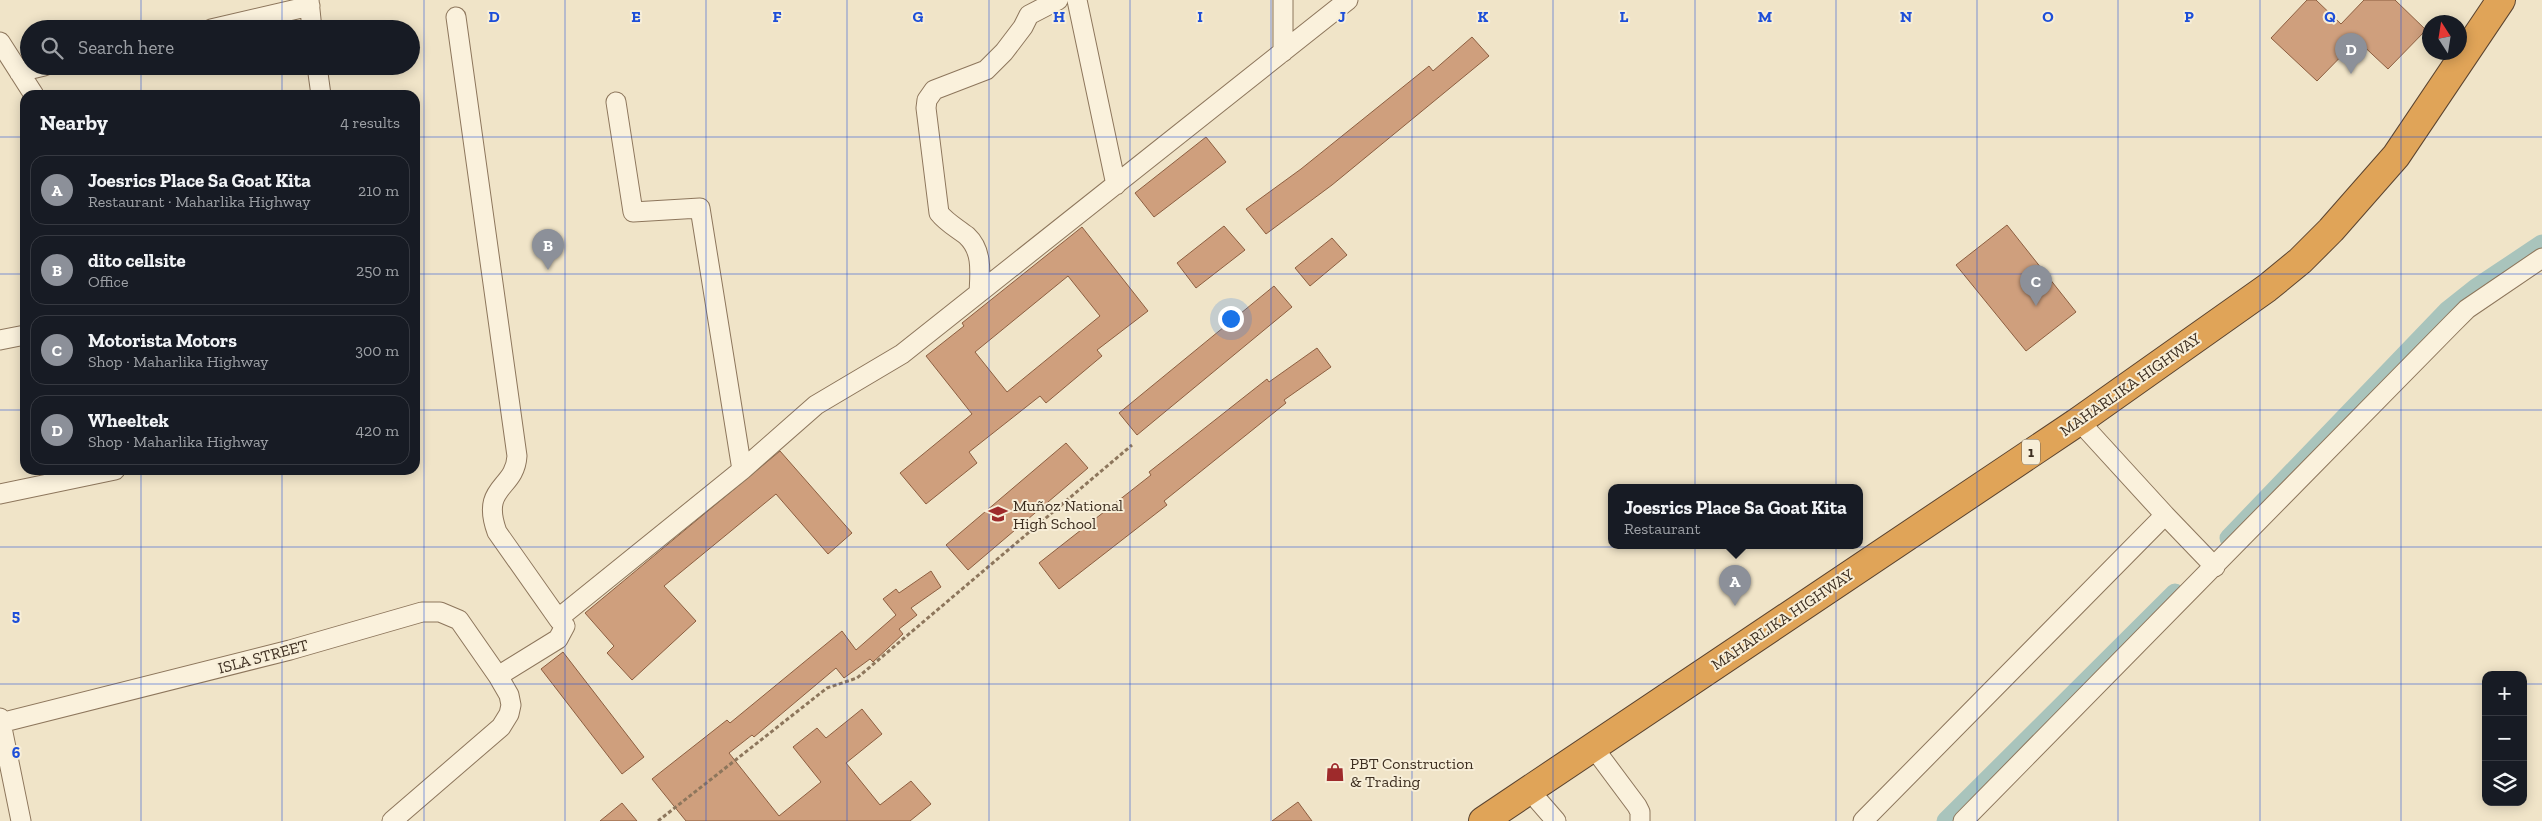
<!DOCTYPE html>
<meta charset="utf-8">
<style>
body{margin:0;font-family:"Zilla Slab",serif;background:#242831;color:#f1f3f6}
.controls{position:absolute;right:15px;bottom:15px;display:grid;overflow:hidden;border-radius:10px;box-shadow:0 2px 12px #0003}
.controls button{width:45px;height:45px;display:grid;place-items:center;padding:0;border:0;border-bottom:1px solid #363941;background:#171b24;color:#f1f3f6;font:25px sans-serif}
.compass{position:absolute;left:2422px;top:15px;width:45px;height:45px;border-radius:50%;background:#171b24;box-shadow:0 2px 12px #0003;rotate:348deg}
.you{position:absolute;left:1230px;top:318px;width:18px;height:18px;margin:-12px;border:4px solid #fff;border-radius:50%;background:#1a73e8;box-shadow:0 0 0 8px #1a73e833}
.badge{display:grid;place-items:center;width:32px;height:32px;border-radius:50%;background:#8c9099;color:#fff;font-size:16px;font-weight:700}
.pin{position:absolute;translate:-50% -41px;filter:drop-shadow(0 1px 2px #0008)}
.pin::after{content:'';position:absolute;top:26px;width:18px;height:15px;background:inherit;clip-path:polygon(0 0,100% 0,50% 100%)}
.popup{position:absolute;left:1608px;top:484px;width:255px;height:65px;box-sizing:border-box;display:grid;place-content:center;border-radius:10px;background:#171b24;filter:drop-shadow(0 1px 4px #0005);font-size:16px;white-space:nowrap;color:#9ea1a6}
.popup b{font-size:19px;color:#f1f3f6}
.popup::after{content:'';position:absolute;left:50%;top:100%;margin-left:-10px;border:10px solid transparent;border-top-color:#171b24}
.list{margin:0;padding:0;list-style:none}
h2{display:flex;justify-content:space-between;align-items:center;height:65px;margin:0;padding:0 20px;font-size:21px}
h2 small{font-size:16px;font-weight:400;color:#9ea1a6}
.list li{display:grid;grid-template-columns:32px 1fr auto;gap:15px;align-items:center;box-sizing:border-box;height:70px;margin:0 10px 10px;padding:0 10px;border:1px solid #363941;border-radius:15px}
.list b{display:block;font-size:19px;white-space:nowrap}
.list p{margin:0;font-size:16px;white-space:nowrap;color:#9ea1a6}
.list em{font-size:16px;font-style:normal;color:#9ea1a6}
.icon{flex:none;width:28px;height:28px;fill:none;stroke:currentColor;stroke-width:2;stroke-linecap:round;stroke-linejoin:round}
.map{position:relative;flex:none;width:2542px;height:821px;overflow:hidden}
.search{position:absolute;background:#171b24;box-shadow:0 2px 12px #0003;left:20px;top:20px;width:400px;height:55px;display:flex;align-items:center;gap:12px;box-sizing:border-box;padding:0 18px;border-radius:28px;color:#9ea1a6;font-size:19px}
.panel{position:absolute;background:#171b24;box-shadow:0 2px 12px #0003;left:20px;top:90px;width:400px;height:385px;border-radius:15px}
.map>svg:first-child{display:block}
</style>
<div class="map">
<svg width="2542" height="821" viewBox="0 0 2542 821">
<rect width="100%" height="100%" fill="#f0e4c8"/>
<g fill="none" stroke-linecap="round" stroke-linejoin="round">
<!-- canal -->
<path stroke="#a9c4bc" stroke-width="19" d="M2229,538l218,-227 29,-23 66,-44
M1946,821l229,-228"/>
</g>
<!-- building -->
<path fill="#cf9f7d" stroke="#8d5f41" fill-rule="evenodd" d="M2307,0h9l25,24 23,-24h31l31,30 -38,39 -31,-29 -40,41 -46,-43z
M1472,37l17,19 -157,129 -66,49 -20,-25 55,-40 128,-103 4,5z
M1206,137l20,25 -72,55 -19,-24z
M2007,225l69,87 -50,39 -70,-86z
M1224,226l21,24 -49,38 -19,-25z
M1082,227l66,84 -51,39 5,6 -56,47 -6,-7 -71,56 8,11 -51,41 -26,-31 72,-59 -46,-58 38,-30 -2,-3zM1068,276l32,40 -93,76 -32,-40z
M1332,238l15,17 -37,31 -15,-18z
M1274,286l18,21 -155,128 -18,-22z
M1317,348l14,19 -47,33 2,3 -122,98 3,4 -108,84 -20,-26 112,-88 -2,-3 118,-93 2,3z
M1066,443l22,25 -120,102 -22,-25z
M780,451l72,82 -24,21 -52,-60 -112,92 32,35 -64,59 -25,-27 7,-7 -29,-33z
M931,571l10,16 -30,21 6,7 -18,14 4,5 -30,28 -3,-3 -26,19 -8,-10 -82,69 -2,-2 -23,18 50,63 42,-34 -28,-35 24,-19 9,10 36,-29 20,25 -36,29 34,42 31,-24 20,23 -21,17h-224l-34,-42 75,-59 3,3 112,-92 14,19 40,-35 -13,-16 13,-10 3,4z
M563,652l81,105 -22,17 -81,-105z
M1298,802l14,19h-40z
M622,803l15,18h-37z"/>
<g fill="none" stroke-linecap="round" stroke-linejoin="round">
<!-- minor casing -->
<g stroke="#8d765c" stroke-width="21">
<path id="minor" d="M309,0l3,29
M1077,0l39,185
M456,17l61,439c-2,34 -37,29 -20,76l62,88
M211,29l99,-23
M0,42l34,53
M1283,52v-52
M317,66l4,29
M19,72l25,-6
M616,102l17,110 67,-4 42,262
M979,293c1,-20 4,-42 -12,-57 -10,-8 -20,-13 -28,-23l-13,-105 1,-8 7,-10 52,-20 18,-18 19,-25 6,-12 29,-15
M0,340l25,-5
M2079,421l86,94 50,52
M0,494l115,-24
M498,676l60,-37 7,-13 -6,-6 6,-7 177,-143 74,-65 86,-51 446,-354
M0,718l21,103
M0,723l290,-73 132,-38h18l19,8 39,56 11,19 2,10 -2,9 -8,13 -109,94
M1593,747l44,59 3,6v9
M1529,790l27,31
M1863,821l302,-306
M1963,821l490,-498 14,-14 75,-51"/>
</g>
<!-- highway casing -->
<g stroke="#5b4430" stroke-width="30">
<path id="highway" d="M1483,821l596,-400 188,-133 33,-27 31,-31 65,-74 105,-156"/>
</g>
<!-- path -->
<path stroke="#8d765c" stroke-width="3" stroke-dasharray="4 2.5" stroke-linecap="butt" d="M658,821l169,-133 30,-10 275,-233"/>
<!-- minor -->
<use href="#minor" stroke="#faf1dc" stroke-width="19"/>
<!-- highway -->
<use href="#highway" stroke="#e0a458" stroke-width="28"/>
</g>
<!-- grid -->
<path fill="none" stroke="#1d4ed8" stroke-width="1" stroke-opacity="0.55" d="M141,0v29M282,0v29M424,0v821M565,0v821M706,0v821M847,0v821M989,0v821M1130,0v821M1271,0v821M1412,0v821M1553,0v821M1695,0v821M1836,0v821M1977,0v821M2118,0v821M2260,0v821M2401,0v821M141,66v29M282,66v29M0,137h25M415,137h2127M0,274h25M415,274h2127M0,410h25M415,410h2127M141,470v351M282,470v351M0,547h2542M0,684h2486M2523,684h19"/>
<!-- icons -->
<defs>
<g id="school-bare" transform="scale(1.5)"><path d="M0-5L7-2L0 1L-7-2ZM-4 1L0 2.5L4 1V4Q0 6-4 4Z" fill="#9e2a2b" stroke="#f7eed8" stroke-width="2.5" paint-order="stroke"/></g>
<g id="shop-bare" transform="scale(1.5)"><path d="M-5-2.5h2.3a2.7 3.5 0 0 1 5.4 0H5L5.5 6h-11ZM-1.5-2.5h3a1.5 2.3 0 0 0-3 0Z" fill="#9e2a2b" stroke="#f7eed8" stroke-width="2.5" paint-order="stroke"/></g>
</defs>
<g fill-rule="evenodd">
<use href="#school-bare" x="998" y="514"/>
<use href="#shop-bare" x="1335" y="772"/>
</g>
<g text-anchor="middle" stroke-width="4" stroke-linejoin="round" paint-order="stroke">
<!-- shield labels -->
<rect fill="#f7eed8" stroke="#756857" stroke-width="1" x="2022" y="439.5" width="18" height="25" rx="4"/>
<g font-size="15" font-weight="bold" fill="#3d2e20">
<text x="2031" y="457">1</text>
</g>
<!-- street labels -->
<g font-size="16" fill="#3d2e20" stroke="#f7eed8">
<text transform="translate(2130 384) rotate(-35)" y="6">MAHARLIKA HIGHWAY</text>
<text transform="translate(1782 619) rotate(-34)" y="6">MAHARLIKA HIGHWAY</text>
<text transform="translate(263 656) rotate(-15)" y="6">ISLA STREET</text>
</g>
<!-- poi labels -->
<g font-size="16" fill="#3d2e20" stroke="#f7eed8" text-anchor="start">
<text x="1013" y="511">Muñoz National<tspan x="1013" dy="18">High School</tspan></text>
<text x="1350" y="769">PBT Construction<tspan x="1350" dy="18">&amp; Trading</tspan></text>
</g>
</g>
<g font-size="16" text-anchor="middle" font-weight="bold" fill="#1d4ed8" stroke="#f7eed8" stroke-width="4" stroke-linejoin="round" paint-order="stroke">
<text x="494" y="22">D</text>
<text x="636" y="22">E</text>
<text x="777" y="22">F</text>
<text x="918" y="22">G</text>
<text x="1059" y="22">H</text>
<text x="1200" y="22">I</text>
<text x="1342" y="22">J</text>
<text x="1483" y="22">K</text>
<text x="1624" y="22">L</text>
<text x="1765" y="22">M</text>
<text x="1906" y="22">N</text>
<text x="2048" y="22">O</text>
<text x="2189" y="22">P</text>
<text x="2330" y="22">Q</text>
<text x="16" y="621">5</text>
<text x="16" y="758">6</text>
</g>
</svg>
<div class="controls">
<button>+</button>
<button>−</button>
<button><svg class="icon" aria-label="layers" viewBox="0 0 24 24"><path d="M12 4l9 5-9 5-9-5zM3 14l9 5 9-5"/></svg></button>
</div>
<svg class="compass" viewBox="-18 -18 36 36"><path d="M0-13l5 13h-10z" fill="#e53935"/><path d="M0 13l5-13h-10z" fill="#9ea1a6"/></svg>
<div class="you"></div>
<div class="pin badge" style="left:1735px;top:606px">A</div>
<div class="popup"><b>Joesrics Place Sa Goat Kita</b>Restaurant</div>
<div class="pin badge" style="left:548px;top:270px">B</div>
<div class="pin badge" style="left:2036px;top:306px">C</div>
<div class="pin badge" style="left:2351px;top:74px">D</div>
<div class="search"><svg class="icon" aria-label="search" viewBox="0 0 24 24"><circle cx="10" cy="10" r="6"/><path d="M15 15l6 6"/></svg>Search here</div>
<section class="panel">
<h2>Nearby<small>4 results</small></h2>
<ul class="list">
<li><span class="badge">A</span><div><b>Joesrics Place Sa Goat Kita</b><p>Restaurant · Maharlika Highway</p></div><em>210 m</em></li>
<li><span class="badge">B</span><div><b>dito cellsite</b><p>Office</p></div><em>250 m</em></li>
<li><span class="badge">C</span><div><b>Motorista Motors</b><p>Shop · Maharlika Highway</p></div><em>300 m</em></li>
<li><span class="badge">D</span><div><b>Wheeltek</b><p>Shop · Maharlika Highway</p></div><em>420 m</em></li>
</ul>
</section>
</div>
